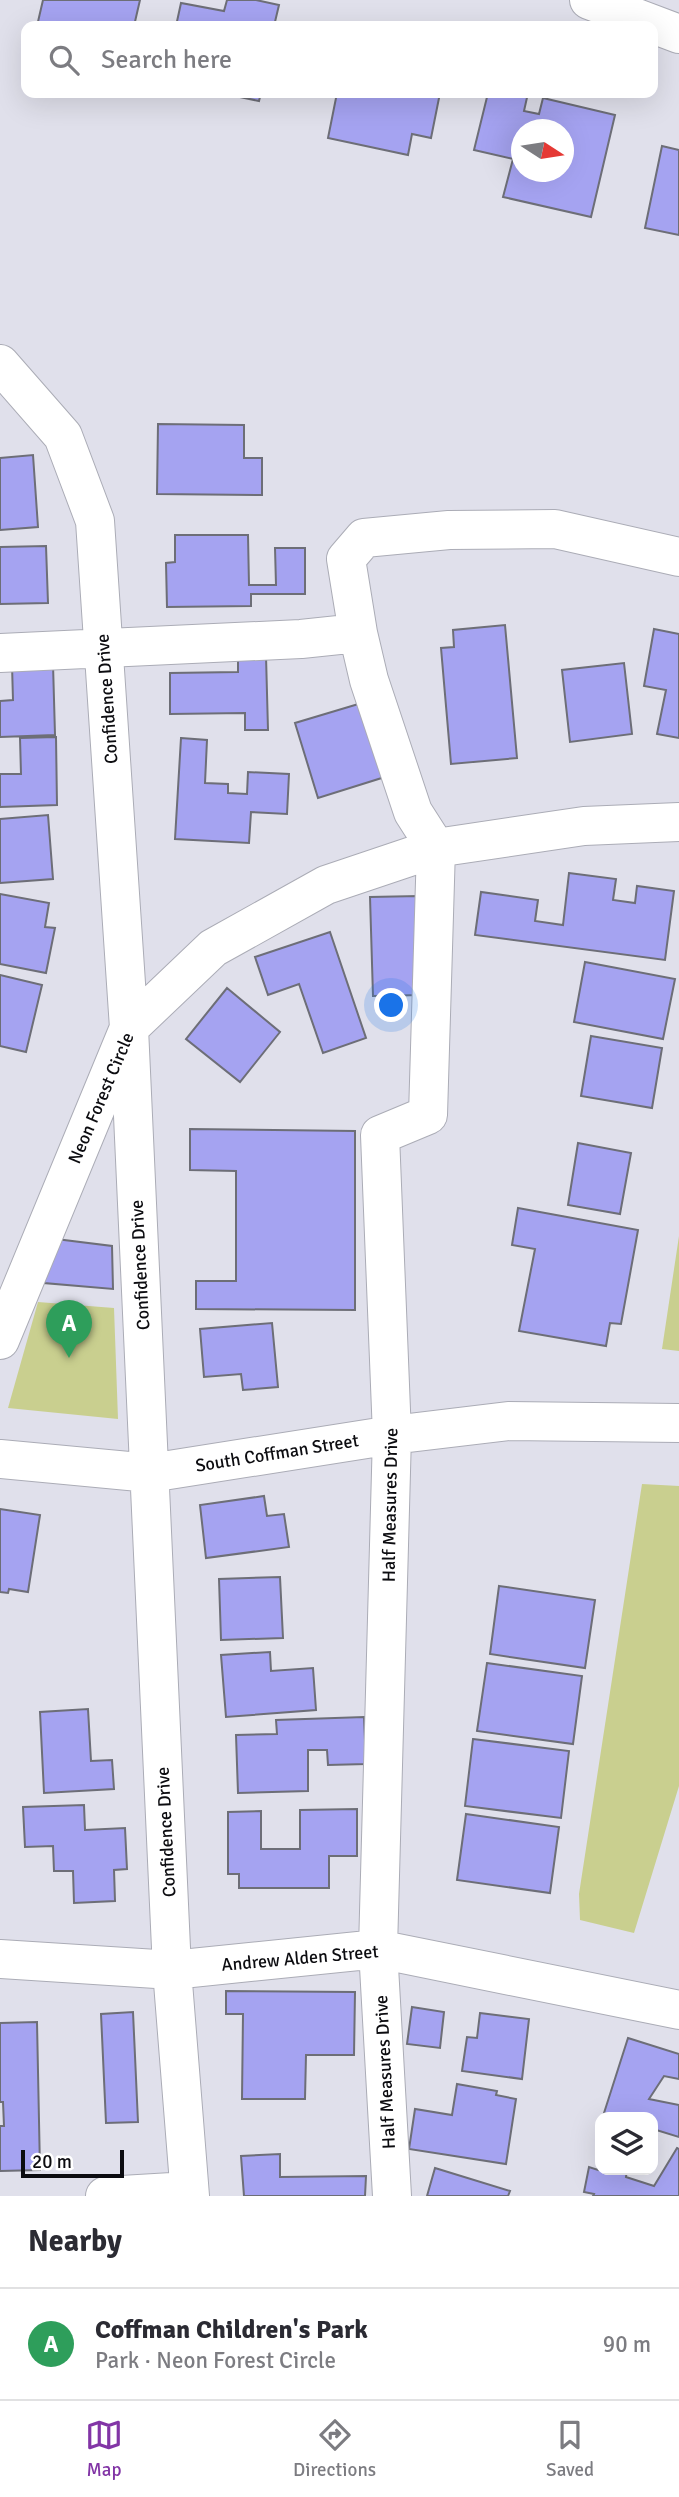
<!DOCTYPE html>
<meta charset="utf-8">
<style>
body{margin:0;font-family:Signika,sans-serif;background:#f2f2f3;color:#2b2b33}
.controls{position:absolute;right:21px;bottom:21px;display:grid;overflow:hidden;border-radius:14px;box-shadow:0 7px 28px #0002}
.controls button{width:63px;height:63px;display:grid;place-items:center;padding:0;border:0;border-bottom:2px solid #e1e1e2;background:#fff;color:#2b2b33;font:35px sans-serif}
.compass{position:absolute;left:511px;top:119px;width:63px;height:63px;border-radius:50%;background:#fff;box-shadow:0 7px 28px #0002;rotate:102deg}
.scale{position:absolute;left:21px;bottom:18px;width:103px;box-sizing:border-box;padding-left:7px;border:4px solid #0c0c10;border-top:0;font-size:19px;line-height:24px;white-space:nowrap;color:#0c0c10;-webkit-text-stroke:5px #fff;paint-order:stroke}
.you{position:absolute;left:392px;top:1006px;width:24px;height:24px;margin:-18px;border:5px solid #fff;border-radius:50%;background:#1a73e8;box-shadow:0 0 0 10px #1a73e833}
.badge{display:grid;place-items:center;width:46px;height:46px;border-radius:50%;background:#8235a6;color:#fff;font-size:23px;font-weight:700}
.pin{position:absolute;translate:-50% -58px;filter:drop-shadow(0 2px 4px #0008)}
.pin::after{content:'';position:absolute;top:37px;width:24px;height:21px;background:inherit;clip-path:polygon(0 0,100% 0,50% 100%)}
.list{margin:0;padding:0;list-style:none}
h2{display:flex;justify-content:space-between;align-items:center;height:91px;margin:0;padding:0 28px;font-size:30px}
h2 small{font-size:23px;font-weight:400;color:#7c7c81}
.list li{display:grid;grid-template-columns:46px 1fr auto;gap:21px;align-items:center;box-sizing:border-box;height:112px;padding:0 28px;border-top:2px solid #e1e1e2}
.list b{display:block;font-size:26px;white-space:nowrap}
.list p{margin:0;font-size:23px;white-space:nowrap;color:#7c7c81}
.list em{font-size:23px;font-style:normal;color:#7c7c81}
.icon{flex:none;width:38px;height:38px;fill:none;stroke:currentColor;stroke-width:2;stroke-linecap:round;stroke-linejoin:round}
.map{position:relative;flex:none;width:679px;height:2196px;overflow:hidden}
.search{position:absolute;background:#fff;box-shadow:0 7px 28px #0002;left:21px;right:21px;top:21px;height:77px;display:flex;align-items:center;gap:18px;box-sizing:border-box;padding:0 24px;border-radius:14px;color:#7c7c81;font-size:26px}
.sheet{height:203px;background:#fff}
nav{display:flex;justify-content:space-around;align-items:center;box-sizing:border-box;height:98px;border-top:2px solid #e1e1e2;background:#fff;font-size:19px;color:#7c7c81}
nav a{display:grid;justify-items:center;gap:4px}
nav .on{color:#8235a6}
.map>svg:first-child{display:block}
</style>
<div class="map">
<svg width="679" height="2196" viewBox="0 0 679 2196">
<rect width="100%" height="100%" fill="#e0e0eb"/>
<!-- green -->
<path fill="#c9cf8f" d="M679,1236v115l-17,-2z
M38,1302l76,6 4,111 -110,-11z
M642,1484l37,2v300l-45,147 -54,-13 -1,-26z"/>
<!-- building -->
<path fill="#a5a3f1" stroke="#6d6e77" stroke-width="2" fill-rule="evenodd" d="M43,0h97l-6,26h-97z
M227,0h29l23,5 -5,21h-98l5,-23 43,8z
M221,93h40l-2,8z
M337,93h103l-9,45 -19,-4 -4,21 -80,-17z
M488,93h40l-4,18 15,3 4,-16 72,17 -24,102 -88,-20 10,-38 -39,-9zM522,130h42v42h-42z
M662,146l17,4v85l-34,-7z
M158,424l86,1v33h18v37l-105,-1z
M33,455l5,72 -38,3v-72z
M175,535h73l1,50h27l-1,-37h30v46h-54v12l-84,1 -1,-44 9,-1z
M46,546l2,57 -48,1v-57z
M505,625l12,133 -66,6 -10,-116 13,-1 -1,-17z
M654,629l25,5v104l-22,-4 9,-44 -22,-4z
M266,656l2,74h-23v-17l-75,1v-41l68,-1v-15z
M624,663l8,71 -62,8 -8,-72z
M53,664l2,71 -55,2v-36l13,-1 -1,-35z
M365,702l23,74 -70,22 -23,-75z
M56,737l1,68 -57,2v-33h21l-1,-36z
M181,738l26,2 -2,43 23,1v9l19,1 1,-22 41,2 -2,40 -36,-2 -2,31 -74,-4z
M48,815l5,64 -53,4v-64z
M569,873l47,6 -3,21 22,3 2,-17 37,5 -9,69 -190,-25 6,-43 57,8 -3,21 28,4z
M0,894l49,9 -4,24 10,1 -9,45 -46,-9z
M419,896l3,99 -49,1 -3,-99z
M330,932l36,106 -43,15 -24,-69 -31,11 -13,-38z
M585,962l90,17 -12,60 -89,-17z
M0,975l42,10 -16,67 -26,-6z
M227,988l53,44 -40,50 -54,-43z
M591,1036l71,12 -10,60 -71,-12z
M190,1129l165,2v179l-159,-1v-28h40v-110l-46,-1z
M578,1143l53,10 -11,61 -52,-9z
M518,1208l120,22 -17,94 -11,-1 -4,23 -87,-15 16,-82 -23,-4z
M56,1239l56,7 1,43 -69,-6z
M272,1323l6,64 -35,3 -2,-16 -37,3 -4,-48z
M264,1496l3,20 17,-2 5,33 -83,11 -6,-53z
M0,1509l40,6 -12,77 -19,-3 -1,4 -8,-1z
M280,1577l3,61 -62,2 -2,-61z
M499,1586l96,14 -10,68 -95,-14z
M270,1652l1,19 42,-3 3,42 -90,7 -5,-62z
M487,1663l95,13 -9,68 -96,-13z
M88,1709l3,52 21,-1 2,29 -70,4 -4,-81z
M364,1717l2,47 -38,1 -1,-15h-19v41l-70,2 -2,-58 41,-1 -1,-14z
M473,1739l96,12 -8,67 -96,-12z
M84,1805l1,25 40,-2 2,41 -13,1 1,31 -41,2 -1,-32h-19l-1,-25 -28,1 -2,-40z
M357,1809v47h-28v32h-90v-14h-11v-62l33,-1v38h39v-39z
M466,1814l93,13 -9,66 -93,-13z
M226,1991l129,1 -1,63h-48l-1,44h-63l1,-85h-17z
M412,2007l32,5 -4,36 -33,-4z
M133,2012l5,110 -32,1 -5,-109z
M480,2013l49,6 -7,60 -60,-8 5,-34 10,1z
M37,2022l3,148 -40,1v-45h4l-1,-24h-3v-79z
M628,2038l51,16v25l-15,-3 -15,23 30,6v32l-26,-8v-12h-36l-13,-4z
M457,2084l40,7 -1,4 20,4 -10,65 -97,-15 6,-40 37,6z
M677,2148l2,1v47h-86l1,-2 -10,-2 5,-25 9,3 2,-14v14h27l-1,7 28,9z
M280,2154v23l86,-1 -1,20h-121l-3,-40z
M435,2168l75,23 -2,5h-81z"/>
<g fill="none" stroke-linecap="round" stroke-linejoin="round">
<!-- minor casing -->
<g stroke="#abacb6" stroke-width="40">
<path id="minor" d="M589,0l90,34
M0,364l63,72 32,85 34,507 43,942 18,226
M358,633l11,47 44,132 23,36 -8,267 -48,20 12,300 -14,514 14,247
M0,653l301,-14 57,-6 -12,-74 18,-21 85,-8 106,-1 124,28
M0,1340l129,-312 84,-80 113,-63 110,-37 148,-22 95,-4
M0,1459l150,14 242,-38 116,-14 171,2
M0,1959l172,11 206,-21 301,61
M105,2196l84,-5"/>
</g>
<!-- minor -->
<use href="#minor" stroke="#fff" stroke-width="38"/>
</g>
<g text-anchor="middle" stroke-width="5" stroke-linejoin="round" paint-order="stroke">
<!-- street labels -->
<g font-size="18" fill="#0c0c10" stroke="#fff">
<text transform="translate(107 699) rotate(-94)" y="6">Confidence Drive</text>
<text transform="translate(101 1098) rotate(-67)" y="6">Neon Forest Circle</text>
<text transform="translate(140 1265) rotate(-93)" y="6">Confidence Drive</text>
<text transform="translate(277 1453) rotate(-9)" y="6">South Coffman Street</text>
<text transform="translate(390 1505) rotate(-89)" y="6">Half Measures Drive</text>
<text transform="translate(166 1832) rotate(-93)" y="6">Confidence Drive</text>
<text transform="translate(300 1958) rotate(-5)" y="6">Andrew Alden Street</text>
<text transform="translate(385 2072) rotate(-93)" y="6">Half Measures Drive</text>
</g>
</g>
</svg>
<div class="controls">
<button><svg class="icon" aria-label="layers" viewBox="0 0 24 24"><path d="M12 4l9 5-9 5-9-5zM3 14l9 5 9-5"/></svg></button>
</div>
<svg class="compass" viewBox="-18 -18 36 36"><path d="M0-13l5 13h-10z" fill="#e53935"/><path d="M0 13l5-13h-10z" fill="#7c7c81"/></svg>
<div class="scale">20 m</div>
<div class="you"></div>
<div class="pin badge" style="left:69px;top:1358px;background:#2e9e5b">A</div>
<div class="search"><svg class="icon" aria-label="search" viewBox="0 0 24 24"><circle cx="10" cy="10" r="6"/><path d="M15 15l6 6"/></svg>Search here</div>
</div>
<section class="sheet">
<h2>Nearby<small></small></h2>
<ul class="list">
<li><span class="badge" style="background:#2e9e5b">A</span><div><b>Coffman Children's Park</b><p>Park · Neon Forest Circle</p></div><em>90 m</em></li>
</ul>
</section>
<nav>
<a class="on"><svg class="icon" aria-label="map" viewBox="0 0 24 24"><path d="M3 6l6-2 6 2 6-2v14l-6 2-6-2-6 2zM9 4v14M15 6v14"/></svg>Map</a>
<a><svg class="icon" aria-label="directions" viewBox="0 0 24 24"><path d="M12 3l9 9-9 9-9-9zM9 14v-3h6M13 9l2 2-2 2"/></svg>Directions</a>
<a><svg class="icon" aria-label="saved" viewBox="0 0 24 24"><path d="M7 4h10v16l-5-4-5 4z"/></svg>Saved</a>
</nav>
